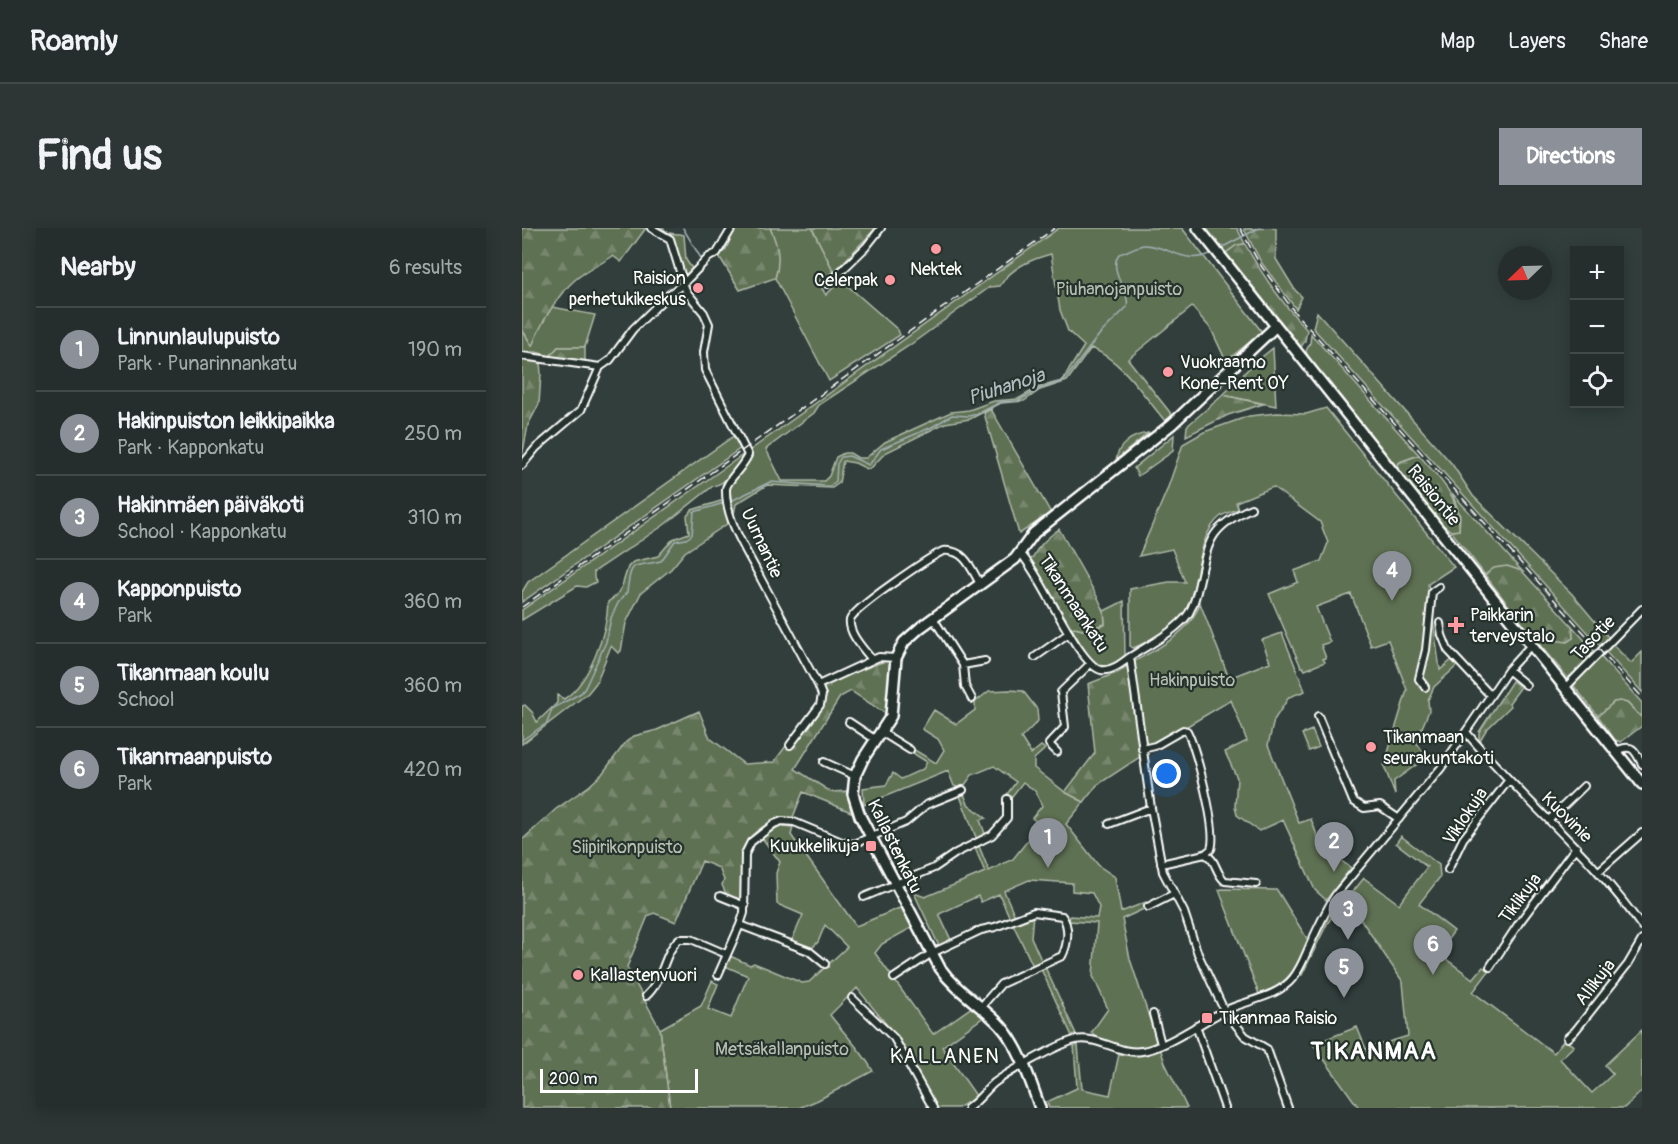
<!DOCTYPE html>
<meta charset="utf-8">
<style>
body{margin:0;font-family:Pangolin,sans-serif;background:#2d3634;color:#f1f3f6}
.controls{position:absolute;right:18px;top:18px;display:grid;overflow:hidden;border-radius:0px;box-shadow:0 3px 15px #0003}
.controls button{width:54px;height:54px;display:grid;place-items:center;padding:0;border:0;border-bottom:2px solid #424a48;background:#252e2c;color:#f1f3f6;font:30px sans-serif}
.compass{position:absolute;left:976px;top:18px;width:54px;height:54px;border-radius:50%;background:#252e2c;box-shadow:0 3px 15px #0003;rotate:247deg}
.scale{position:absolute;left:18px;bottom:15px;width:158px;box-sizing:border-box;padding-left:6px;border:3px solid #fff;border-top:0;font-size:16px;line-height:21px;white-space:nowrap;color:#fff;-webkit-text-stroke:4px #26332d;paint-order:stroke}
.you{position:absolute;left:645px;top:546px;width:21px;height:21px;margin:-15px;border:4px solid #fff;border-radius:50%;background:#1a73e8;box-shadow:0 0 0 9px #1a73e833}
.badge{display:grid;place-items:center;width:39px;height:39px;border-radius:50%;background:#8c9099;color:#fff;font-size:20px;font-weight:700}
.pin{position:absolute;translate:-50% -50px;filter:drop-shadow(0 2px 3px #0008)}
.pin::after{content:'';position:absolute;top:32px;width:21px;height:18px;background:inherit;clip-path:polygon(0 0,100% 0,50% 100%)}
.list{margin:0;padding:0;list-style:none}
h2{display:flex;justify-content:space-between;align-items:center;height:78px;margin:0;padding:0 24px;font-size:26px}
h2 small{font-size:20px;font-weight:400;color:#a3a8a9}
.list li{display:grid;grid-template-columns:39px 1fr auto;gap:18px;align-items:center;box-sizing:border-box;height:84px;padding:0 24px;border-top:2px solid #424a48}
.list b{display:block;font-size:22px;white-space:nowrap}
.list p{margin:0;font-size:20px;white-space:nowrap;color:#a3a8a9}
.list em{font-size:20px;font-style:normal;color:#a3a8a9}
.icon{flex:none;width:33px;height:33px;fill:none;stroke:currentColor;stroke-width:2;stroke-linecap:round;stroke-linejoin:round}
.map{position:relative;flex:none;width:1120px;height:880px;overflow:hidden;border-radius:0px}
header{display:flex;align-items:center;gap:36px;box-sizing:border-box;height:84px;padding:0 30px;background:#252e2c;border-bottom:2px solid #424a48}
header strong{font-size:28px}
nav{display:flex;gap:33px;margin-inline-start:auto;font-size:21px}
.intro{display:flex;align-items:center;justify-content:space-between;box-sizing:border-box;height:144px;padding:0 36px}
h1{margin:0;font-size:42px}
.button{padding:15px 27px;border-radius:0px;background:#8c9099;color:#fff;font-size:21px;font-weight:700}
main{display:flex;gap:36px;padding:0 36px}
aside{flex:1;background:#252e2c;border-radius:0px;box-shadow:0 3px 15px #0003}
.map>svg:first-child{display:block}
</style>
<header>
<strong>Roamly</strong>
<nav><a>Map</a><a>Layers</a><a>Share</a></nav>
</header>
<div class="intro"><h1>Find us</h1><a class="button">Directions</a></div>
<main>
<aside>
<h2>Nearby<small>6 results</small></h2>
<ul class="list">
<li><span class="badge">1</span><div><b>Linnunlaulupuisto</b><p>Park · Punarinnankatu</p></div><em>190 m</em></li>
<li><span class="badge">2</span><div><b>Hakinpuiston leikkipaikka</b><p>Park · Kapponkatu</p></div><em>250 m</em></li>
<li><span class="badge">3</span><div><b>Hakinmäen päiväkoti</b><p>School · Kapponkatu</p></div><em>310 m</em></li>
<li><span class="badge">4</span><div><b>Kapponpuisto</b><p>Park</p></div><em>360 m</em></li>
<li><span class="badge">5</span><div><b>Tikanmaan koulu</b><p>School</p></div><em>360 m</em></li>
<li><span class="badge">6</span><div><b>Tikanmaanpuisto</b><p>Park</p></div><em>420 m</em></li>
</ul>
</aside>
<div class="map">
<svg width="1120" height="880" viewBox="0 0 1120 880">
<defs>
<pattern id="forest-firs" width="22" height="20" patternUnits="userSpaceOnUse" patternTransform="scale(1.5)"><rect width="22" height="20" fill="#5f7153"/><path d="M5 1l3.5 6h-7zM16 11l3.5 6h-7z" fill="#77866d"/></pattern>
</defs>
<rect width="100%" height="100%" fill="#313e3b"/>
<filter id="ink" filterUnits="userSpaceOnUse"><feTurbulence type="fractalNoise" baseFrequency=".0167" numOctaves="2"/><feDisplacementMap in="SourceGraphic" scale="12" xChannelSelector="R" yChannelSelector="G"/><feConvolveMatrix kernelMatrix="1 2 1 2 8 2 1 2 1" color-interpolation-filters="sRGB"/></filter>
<g filter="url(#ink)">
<!-- green -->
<path fill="#5f7153" stroke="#afb8a9" stroke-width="1.5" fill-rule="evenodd" d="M133,0h8c7,9 12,4 21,7l2,25 7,10 -9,11 -12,-44z
M248,0h42l22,44 -16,10 8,13 15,-15 57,50 2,5 -71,46 -54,-103c5,-15 2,-36 -5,-50z
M537,0h123l80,104 -36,29 -15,-32 -19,-22 -64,52 44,56 -7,6c-22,-26 -42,-60 -74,-73l-24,33 -27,9 -16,11 -23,2 -31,16 -25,4 -60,30 -14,15 -4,1 -12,-6 -12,-2 -4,22 -7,5 -65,-3 -31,19 -2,10 -5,-27c8,-11 22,-22 20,-36zM529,26l9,56 8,21 16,15 -22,35 -23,6 -21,12 -24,2 -25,9 -18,2 -66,30 -19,16h-8l-8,-5h-6l-8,4 -7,19 -5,5h-42l-16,-32 48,-36 5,-8 91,-60 80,-58 10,-1c10,-18 32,-27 51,-32z
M683,0h32l8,16 -8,1 -11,8z
M30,79l43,8 -10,32h-27l-8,9 -14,-4h-14v-23l10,16 8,-19z
M795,84l135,152 21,32 99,98 37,44 -8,9 -288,-319z
M789,106l108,121 -19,7 -4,5 -88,-110 -2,-6 4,-8z
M751,120l3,58 -53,-11 30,-31z
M804,180l128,159 -26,17 12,86 15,-13 5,6 -26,24 -6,13 1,11 -13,31 11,15 -33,24 1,14 -11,-29 23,-76 -19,-50 -17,6 -20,-52 -35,13 14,35 -9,3 5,13 -3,1 2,3 -20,8 -2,-3h-2l-32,-73 29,-12 -4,-11 27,-10 7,-18 -8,-21 -47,-35 -37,15 2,7c-5,2 -12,4 -17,7 -27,21 -19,71 -38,99 -8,10 -38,29 -50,33l-3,-2v-57l39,-7h16l-13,-33 -33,7 28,-66 16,-46 21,-12 45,-16 28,-3 29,1z
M626,205l-32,27c2,-16 17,-25 32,-27z
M213,207l6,13 -219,154v-10l6,-10z
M652,207l-1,16 -35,25 -4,-8z
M222,226c-8,13 -15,29 -31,32l-49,39 -70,47v6l2,4 -10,5 -9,-1 -55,34v-10z
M930,265l70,78c-16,-5 -22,-7 -37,4l-34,-44 8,-1 1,-14z
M202,272l6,22 -45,30 -14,17 -30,24 -15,30 -5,28 -3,2 -7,-7 -15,37 -8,10 -66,51v-38l3,-1 7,7 5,10 20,-19v-8l7,4c26,-17 43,-66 44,-97l8,-6 6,-10 6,-19 5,-5 25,-6 15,-17 16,-6 -2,-17 5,-6z
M602,373l1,54c-27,30 -42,-8 -54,-28l12,3 22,-5 -1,-14z
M678,375l29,75 41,-16 -8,-22 20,-7 23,58 -16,6 -15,23 -6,25 31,78 12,-4 10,27 30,22 -25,32 -11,-10 -32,-70 -24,11 -22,-16 -2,-9 2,-28 -12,-26 22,-11 -16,-41 -42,25 -45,22 -11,-85c26,-14 58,-30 67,-59z
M1050,398l24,27 -28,25 -35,-41 15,3 25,-2z
M1089,415l20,20 11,-11v40l-37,-41z
M1078,428l42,47v15l-15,-15 -13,-1 -16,14 -24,-30 1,-4z
M487,462l14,1 14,18 1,12 -17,17 10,16 10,-8 4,3 -11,10v9l31,24 19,10 -18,22 33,42 16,11 6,35 25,-10 2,5 -26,12 8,40 27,82c-6,4 -12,7 -18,7 -14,1 -37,-7 -48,-15l17,-24 -15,-33 4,-53 -28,-2 1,-5 27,2 2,-11 -7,-14 -20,-2v-8l-43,-3 -25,11 11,25 -5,2 -11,-24 -18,8 -3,-6 -39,18 12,26 -12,6 -25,-53 11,4 60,-25 -10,-24 4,-2 10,25 24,-12 27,-34 -8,-7 10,-12 -7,-15 -12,-9 -14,18 -4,-3 11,-15 -22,-16 -22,9 -10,14 -8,-3 -6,-15 -84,34 -1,-17 23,-3 7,-12 8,6 22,-10 4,-7 -16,-10 2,-3 23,14 8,-13 -6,-11 -16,-10 12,-19 22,14 19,-14v-8l14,-11z
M790,502l7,17 -10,4 -7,-17z
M442,566l4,10 18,14 -6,2 6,16 -9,4 -17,-44z
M257,598l14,1 -2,8 65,91 46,-19 11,20 -31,17 -7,9 58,81 39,-27 13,9 -43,31 35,50 -19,11h-23l-32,-63 -46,-57 -27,27c15,20 31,34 43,56l-55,29 -19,8h-129l-10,-79 41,-23 11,-25 6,3 -10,25 23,9 17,-42 -23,-10 5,-10 20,9 4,-2 48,20 7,-1 38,-35 -22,-22 -7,17 -8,8 -19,-8 12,-27 -26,-11 -1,-31 4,-11 -18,-24z
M879,608l38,29 1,12 -21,27 35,27 -16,22 35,26 10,-12 6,4 -16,21 81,61 10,-13 10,6 -14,13 32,34 21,-19 -8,-9 37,-35v61l-18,17h-265l-46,-64 44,-17 9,22 42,-13 -5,-54 -56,-83 17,-21 35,26 28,-37 -31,-24z
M700,661l55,1 31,50c-11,27 -19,45 -49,54l-40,-104z
M815,665l7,7 -17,24 -25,51 -4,-4z
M511,686l-2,23 11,25 -9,4 -20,-42z
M523,739l31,67 -4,2 -31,-67z
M556,817l4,44 28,6 9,-41 14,2 27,-8 5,15 22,45h-138l-2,-6 30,-14 -3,-42z"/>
<!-- forest -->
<path fill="url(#forest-firs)" stroke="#afb8a9" stroke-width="1.5" d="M124,0l-25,34 -8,-6c-12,8 -26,14 -37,23 -20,17 -34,43 -44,67l-10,-17v-101z
M213,0h35c8,17 11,32 5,50l-35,12 -21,-34 7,-7z
M290,0h64l-42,44z
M754,0v31l19,31 7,7 -6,12 -35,-47 -17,-33z
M723,16c17,31 38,60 62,86l-2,11 -4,6 -75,-94 11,-8z
M36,119h27v16l-35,-7z
M0,132l18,2 1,12 -2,30 -11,21 -6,32z
M701,167l40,9 -35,11 -42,21 1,-10z
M469,181l60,104 -32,21 -35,-121z
M897,227c20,24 42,41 40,75l-8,1 -10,-8 -45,-56 4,-5z
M537,301l40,71 5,11 1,13 -22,6 -12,-3 -40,-67c7,-14 16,-22 28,-31z
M985,338l15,5 50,55 1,12 -6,4 -34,-5 -48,-62 9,-7z
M363,433h5l-4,53 -35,-23 -11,6 -45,72 36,23 17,-1 3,21 -48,-20 -10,25c-19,1 -42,13 -50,32 -3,9 -2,41 -2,53l-14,-6 -5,-11 2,-5 -5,-12 -17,-7 -26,61 -22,-9 -6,3 -21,51 33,62 10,79h-148v-268l34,-31 33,-23 13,-12 24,-32 8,-6 23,-6 42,-19 11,27 34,26 30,-2 12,-16 5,3 30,-41 3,-5v-19z
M606,437l12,92 -43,28 -13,17 -19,-10 30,-39 -7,-69 31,-12z
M990,453l9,6 -12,16 2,3 -25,24 -7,12v-10z
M1098,473l7,2 15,15v8l-21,16 -6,-2 -17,-24 16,-14z"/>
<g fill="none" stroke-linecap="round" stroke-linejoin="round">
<!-- stream -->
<path stroke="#a2b0b5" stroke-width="1.5" d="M161,0l19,32
M697,21l40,-21
M209,273l39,-19 60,4 6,-5 1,-17 4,-7 8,-1 20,9 12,-16 51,-22 20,-12 17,1 8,-2 24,-12 17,-1 23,-13 22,-6 36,-47 28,-28c4,-16 -20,-36 -8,-53 9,-2 19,-10 27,-9 25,2 40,21 66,8
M0,512l25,-17 5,-14 29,-16 4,-5 21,-46 5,-24 7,-15 9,-11c4,-34 6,-24 34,-31l14,-20 11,-2 6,-4 2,-23 30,-9"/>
<!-- street casing -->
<g stroke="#fff" stroke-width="10">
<path id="street" d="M129,0l19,11 16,52 18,22 5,11 -5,28 1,18 43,85c-5,12 -22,27 -22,34 -1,31 22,64 35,90 19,36 38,71 57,106
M306,56l38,-37 15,-19
M0,128l78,11 10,-7 23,-31 34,-33 16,-12 26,-27 8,-4 15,-25
M0,237l14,-17 45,-38 19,-43
M498,325c22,22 57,111 81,117 10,2 21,-7 29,-13l21,151 12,64 21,40 14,42 26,56 21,26 22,13 21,59
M411,390l30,47 2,21 7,13
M918,395l2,12 6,15 42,45
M513,429l34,-24
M608,429c17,-11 48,-27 59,-44 5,-9 8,-20 10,-30 10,-43 10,-55 52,-75
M350,432c-7,-10 -24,-26 -22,-40 2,-11 80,-63 93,-69 22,-2 28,17 37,33
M441,437l22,-4
M986,442l18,15
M903,459l-6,-8 7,-29 6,-58 7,-5
M1044,459l76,-78
M796,488l35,85 11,7 16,-2 19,13
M327,494l27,18
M359,504l29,18
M944,504c56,68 126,122 176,195
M268,517l30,-40 2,-10 -4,-10 61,-28 17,1
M620,521l13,-3 28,-16 4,1c9,18 31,100 24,118l-6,5
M1094,523c16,-8 19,-1 26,13
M535,524l-8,-8 16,-17 -4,-35 29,-28
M302,534l31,14
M1028,591l34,-33
M587,596l42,-16
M639,636l44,-10c12,6 10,19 20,27l31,3
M926,642l15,-31 45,-58
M1077,643l43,-38
M198,668l25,10
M342,669l70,-29 22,-15 36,-18 15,-17v-19
M626,679l26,-13
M218,697l69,26 16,13
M968,739l29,-44 57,-76
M196,747l22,-50 4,-12 1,-59 6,-12 23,-18 8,-3 12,1 48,20 12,2 52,-22 20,-17 37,-15
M372,750l38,-25 49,-23 14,-3 39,-15 28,4c8,10 6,29 0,40l-61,28 -21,24
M124,768c18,-16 17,-43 33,-57h12l35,15
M330,770l42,40 39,70
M631,786l8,30
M674,798l29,82
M1045,810l8,-7 53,-67 14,-24
M446,880c10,-7 17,-17 26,-25 16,-12 63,-38 81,-43 23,-5 44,15 67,11 24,-3 59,-29 82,-40 22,-11 53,-13 69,-33 8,-10 12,-22 17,-33 8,-18 16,-36 27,-52l104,-125 67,-98 24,-26"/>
</g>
<!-- secondary casing -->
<g stroke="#fff" stroke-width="14">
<path id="secondary" d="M676,0l444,556
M518,880c-10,-28 -20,-61 -40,-83 -20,-21 -44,-34 -60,-57l-80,-152 -7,-22 2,-18 8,-17 28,-43 5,-58 8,-16 17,-15 94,-68 19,-26 138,-109 104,-98"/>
</g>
<!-- street -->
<use href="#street" stroke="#26332d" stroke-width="6"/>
<!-- secondary -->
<use href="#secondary" stroke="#26332d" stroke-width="9"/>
<!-- rail -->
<path stroke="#fff" stroke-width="1.5" stroke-dasharray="9 4.5" stroke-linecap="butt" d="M718,0l19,35 37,51 346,383
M0,379l533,-379"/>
</g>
</g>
<!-- markers -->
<g fill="#ff9aa2" stroke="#26332d" stroke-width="2">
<circle cx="414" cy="21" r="6"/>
<circle cx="368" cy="52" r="6"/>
<circle cx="176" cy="60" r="6"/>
<circle cx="646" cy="144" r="6"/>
<path d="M931 388h6v6h6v6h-6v6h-6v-6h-6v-6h6z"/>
<circle cx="849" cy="519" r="6"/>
<rect x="343" y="612" width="12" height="12" rx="3"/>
<circle cx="56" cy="747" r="6"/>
<rect x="679" y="784" width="12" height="12" rx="3"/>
</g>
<g text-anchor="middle" stroke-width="4.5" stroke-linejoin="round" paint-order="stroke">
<!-- poi labels -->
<g font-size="18" fill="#fff" stroke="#26332d" text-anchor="start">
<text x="414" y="47" text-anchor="middle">Nektek</text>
<text x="164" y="56" text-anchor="end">Raision<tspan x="164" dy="21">perhetukikeskus</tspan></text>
<text x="356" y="58" text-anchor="end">Celerpak</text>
<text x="658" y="140">Vuokraamo<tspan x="658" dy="21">Kone-Rent OY</tspan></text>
<text x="948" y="393">Paikkarin<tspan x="948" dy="21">terveystalo</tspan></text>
<text x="861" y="515">Tikanmaan<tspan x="861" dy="21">seurakuntakoti</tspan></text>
<text x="337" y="624" text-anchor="end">Kuukkelikuja</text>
<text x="68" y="753">Kallastenvuori</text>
<text x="697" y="796">Tikanmaa Raisio</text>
</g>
<!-- park labels -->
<g font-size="18" fill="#b7bfb2" stroke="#26332d">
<text x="597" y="67">Piuhanojanpuisto</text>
<text x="670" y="458">Hakinpuisto</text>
<text x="105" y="625">Siipirikonpuisto</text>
<text x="260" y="827">Metsäkallanpuisto</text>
</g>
<!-- street labels -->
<g font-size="18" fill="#fff" stroke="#26332d">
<text transform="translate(912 267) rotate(51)" y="6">Raisiontie</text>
<text transform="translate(240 315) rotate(65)" y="6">Uurnantie</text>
<text transform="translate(552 375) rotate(57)" y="6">Tikanmaankatu</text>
<text transform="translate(1071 410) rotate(-46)" y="6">Tasotie</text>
<text transform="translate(943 588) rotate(-56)" y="6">Viklokuja</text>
<text transform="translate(1045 589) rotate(45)" y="6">Kuovinie</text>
<text transform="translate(373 618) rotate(64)" y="6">Kallastenkatu</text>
<text transform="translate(998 670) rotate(-53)" y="6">Tiklikuja</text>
<text transform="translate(1073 754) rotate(-52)" y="6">Allikuja</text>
</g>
<!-- water labels -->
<g font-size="20" font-style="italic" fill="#b2bdc2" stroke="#26332d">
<text transform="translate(484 158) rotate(-18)" y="7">Piuhanoja</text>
</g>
<!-- neighbourhood labels -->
<g font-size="20" letter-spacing="1.5" fill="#fff" stroke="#26332d">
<text x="423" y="835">KALLANEN</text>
</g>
<!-- district labels -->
<g font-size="24" font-weight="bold" letter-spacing="1.5" fill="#fff" stroke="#26332d">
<text x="852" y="831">TIKANMAA</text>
</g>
</g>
</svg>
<div class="controls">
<button>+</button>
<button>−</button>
<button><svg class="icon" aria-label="locate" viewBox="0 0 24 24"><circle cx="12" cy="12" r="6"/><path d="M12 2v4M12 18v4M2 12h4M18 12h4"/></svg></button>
</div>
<svg class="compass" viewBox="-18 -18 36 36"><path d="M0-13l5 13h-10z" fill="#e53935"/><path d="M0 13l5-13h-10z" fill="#a3a8a9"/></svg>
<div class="scale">200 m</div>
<div class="you"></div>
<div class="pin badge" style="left:526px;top:640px">1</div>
<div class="pin badge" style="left:812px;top:644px">2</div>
<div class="pin badge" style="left:826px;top:712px">3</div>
<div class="pin badge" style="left:870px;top:373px">4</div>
<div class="pin badge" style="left:822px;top:770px">5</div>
<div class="pin badge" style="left:911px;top:747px">6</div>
</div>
</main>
